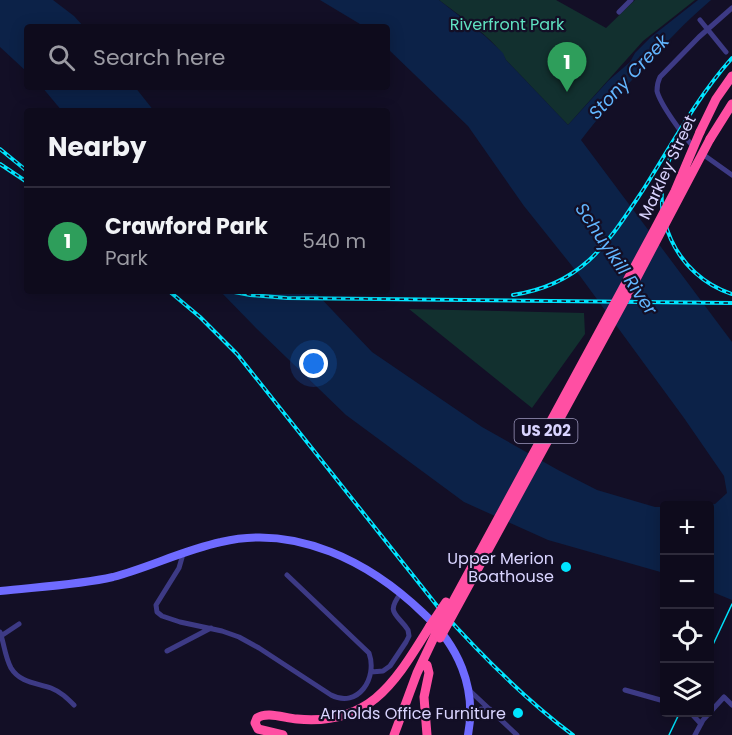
<!DOCTYPE html>
<meta charset="utf-8">
<style>
body{margin:0;font-family:Poppins,sans-serif;background:#1c1929;color:#f1f3f6}
.controls{position:absolute;right:18px;bottom:18px;display:grid;overflow:hidden;border-radius:6px;box-shadow:0 3px 15px #0003}
.controls button{width:54px;height:54px;display:grid;place-items:center;padding:0;border:0;border-bottom:2px solid #2e2b3b;background:#0e0b1c;color:#f1f3f6;font:30px sans-serif}
.you{position:absolute;left:314px;top:364px;width:21px;height:21px;margin:-15px;border:4px solid #fff;border-radius:50%;background:#1a73e8;box-shadow:0 0 0 9px #1a73e833}
.badge{display:grid;place-items:center;width:39px;height:39px;border-radius:50%;background:#d93025;color:#fff;font-size:20px;font-weight:700}
.pin{position:absolute;translate:-50% -50px;filter:drop-shadow(0 2px 3px #0008)}
.pin::after{content:'';position:absolute;top:32px;width:21px;height:18px;background:inherit;clip-path:polygon(0 0,100% 0,50% 100%)}
.list{margin:0;padding:0;list-style:none}
h2{display:flex;justify-content:space-between;align-items:center;height:78px;margin:0;padding:0 24px;font-size:26px}
h2 small{font-size:20px;font-weight:400;color:#9b9ba3}
.list li{display:grid;grid-template-columns:39px 1fr auto;gap:18px;align-items:center;box-sizing:border-box;height:108px;padding:0 24px;border-top:2px solid #2e2b3b}
.list b{display:block;font-size:22px;white-space:nowrap}
.list p{margin:0;font-size:20px;white-space:nowrap;color:#9b9ba3}
.list em{font-size:20px;font-style:normal;color:#9b9ba3}
.icon{flex:none;width:33px;height:33px;fill:none;stroke:currentColor;stroke-width:2;stroke-linecap:round;stroke-linejoin:round}
.map{position:relative;flex:none;width:732px;height:735px;overflow:hidden}
.search{position:absolute;background:#0e0b1c;box-shadow:0 3px 15px #0003;left:24px;top:24px;width:366px;height:66px;display:flex;align-items:center;gap:15px;box-sizing:border-box;padding:0 21px;border-radius:6px;color:#9b9ba3;font-size:22px}
.panel{position:absolute;background:#0e0b1c;box-shadow:0 3px 15px #0003;left:24px;top:108px;width:366px;height:186px;border-radius:6px}
.map>svg:first-child{display:block}
</style>
<div class="map">
<svg width="732" height="735" viewBox="0 0 732 735">
<rect width="100%" height="100%" fill="#130f26"/>
<!-- green -->
<path fill="#12302f" d="M439,0h117l50,28 29,-28h60l-52,41 -75,84 -62,-65c-9,-20 -49,-46 -67,-60z
M409,309l175,4 1,21 -53,74z"/>
<!-- water -->
<path fill="#0c2248" d="M0,0h53l21,16 10,11h-57v45l-27,-25z
M320,0h119l46,36 18,17 3,7 62,65 40,-44 22,-19 5,-9 16,-16 47,-37h13c-26,22 -49,47 -72,72 -20,23 -40,44 -58,68l151,202v258l-22,-9v-85l-24,-1 29,-1 12,-11 -3,-17 -40,-58 -104,-142 -56,-70 -56,-80 -81,-78v-21h-22z
M42,87h93l19,24h-92z
M220,291h94l58,61 110,75 76,43 39,20 58,17h9v66l-116,-33 -84,-38 -118,-87 -89,-86z"/>
<g fill="none" stroke-linecap="round" stroke-linejoin="round">
<!-- street -->
<path stroke="#3d3a85" stroke-width="5" d="M619,12l12,-12
M700,20l26,32
M694,147c-10,-10 -34,-43 -37,-56 0,-6 1,-10 3,-14l39,-40 33,-29
M701,153l31,22
M183,554l-4,14 -23,37 1,7 5,4 18,6 42,9 17,6 20,11 72,47c27,14 47,-17 38,-42l-82,-78
M0,632c4,11 5,25 11,36 9,15 26,15 40,20 10,4 16,10 23,17
M1,636l18,-12
M167,651l44,-23
M371,672l12,-1 7,-5 16,-24 3,-6 -1,-6c-11,-17 -23,-16 -7,-37
M469,690l48,45
M625,690l39,11
M690,712l11,12
M471,715l10,-6h9
M695,735l8,-15 21,-23 8,8"/>
<!-- secondary -->
<path stroke="#6f6bff" stroke-width="8" d="M0,591c36,-4 78,-6 113,-14 37,-10 71,-27 108,-35 75,-18 149,20 202,71 35,32 54,74 45,122"/>
<!-- highway -->
<path stroke="#ff4fa3" stroke-width="9" d="M700,132l16,-33 16,-23
M710,139l22,-35
M283,735l-25,-6 -3,-6 2,-5c10,-7 27,0 40,1 74,7 98,-37 133,-93
M394,735l23,-62 19,-40
M427,735l-3,-38 5,-24 -2,-8"/>
<!-- tram -->
<path stroke="#00e5ff" stroke-width="1.5" d="M710,651l22,-47
M669,735l11,-23"/>
<!-- rail casing -->
<g stroke="#00e5ff" stroke-width="4">
<path id="rail" d="M0,149l27,22
M670,158c-24,54 6,118 62,136
M0,164l27,18
M169,291l31,26 37,37 201,253c42,47 85,91 135,128
M229,291l21,4 37,3 445,5
M513,295c70,-11 94,-51 130,-105 28,-44 54,-93 89,-132"/>
</g>
<!-- rail -->
<use href="#rail" stroke="#130f26" stroke-width="1.5" stroke-dasharray="4.5" stroke-linecap="butt"/>
<!-- highway-bridge -->
<path stroke="#ff4fa3" stroke-width="9" d="M430,626l16,-24
M436,633l219,-404 20,-38 25,-59
M440,638l195,-357 75,-142"/>
</g>
<!-- markers -->
<g fill="#00e5ff" stroke="#130f26" stroke-width="2">
<circle cx="566" cy="567" r="6"/>
<circle cx="518" cy="713" r="6"/>
</g>
<g text-anchor="middle" stroke-width="4.5" stroke-linejoin="round" paint-order="stroke">
<!-- shield labels -->
<rect fill="#130f26" stroke="#9e99be" stroke-width="1.5" x="514.5" y="419" width="63" height="24" rx="4.5"/>
<g font-size="15" font-weight="bold" fill="#d9d4ff">
<text x="546" y="436">US 202</text>
</g>
<!-- park labels -->
<g font-size="16" fill="#5fe0c0" stroke="#130f26">
<text x="507" y="30">Riverfront Park</text>
</g>
<!-- street labels -->
<g font-size="16" fill="#d9d4ff" stroke="#130f26">
<text transform="translate(667 167) rotate(-65)" y="6">Markley Street</text>
</g>
<!-- poi labels -->
<g font-size="16" fill="#d9d4ff" stroke="#130f26" text-anchor="end">
<text x="554" y="564">Upper Merion<tspan x="554" dy="18">Boathouse</tspan></text>
<text x="506" y="719">Arnolds Office Furniture</text>
</g>
<!-- water labels -->
<g font-size="18" font-style="italic" fill="#62b6ff" stroke="#130f26">
<text transform="translate(629 77) rotate(-47)" y="6">Stony Creek</text>
<text transform="translate(616 259) rotate(56)" y="6">Schuylkill River</text>
</g>
</g>
</svg>
<div class="controls">
<button>+</button>
<button>−</button>
<button><svg class="icon" aria-label="locate" viewBox="0 0 24 24"><circle cx="12" cy="12" r="6"/><path d="M12 2v4M12 18v4M2 12h4M18 12h4"/></svg></button>
<button><svg class="icon" aria-label="layers" viewBox="0 0 24 24"><path d="M12 4l9 5-9 5-9-5zM3 14l9 5 9-5"/></svg></button>
</div>
<div class="you"></div>
<div class="pin badge" style="left:567px;top:92px;background:#2e9e5b">1</div>
<div class="search"><svg class="icon" aria-label="search" viewBox="0 0 24 24"><circle cx="10" cy="10" r="6"/><path d="M15 15l6 6"/></svg>Search here</div>
<section class="panel">
<h2>Nearby<small></small></h2>
<ul class="list">
<li><span class="badge" style="background:#2e9e5b">1</span><div><b>Crawford Park</b><p>Park</p></div><em>540 m</em></li>
</ul>
</section>
</div>
